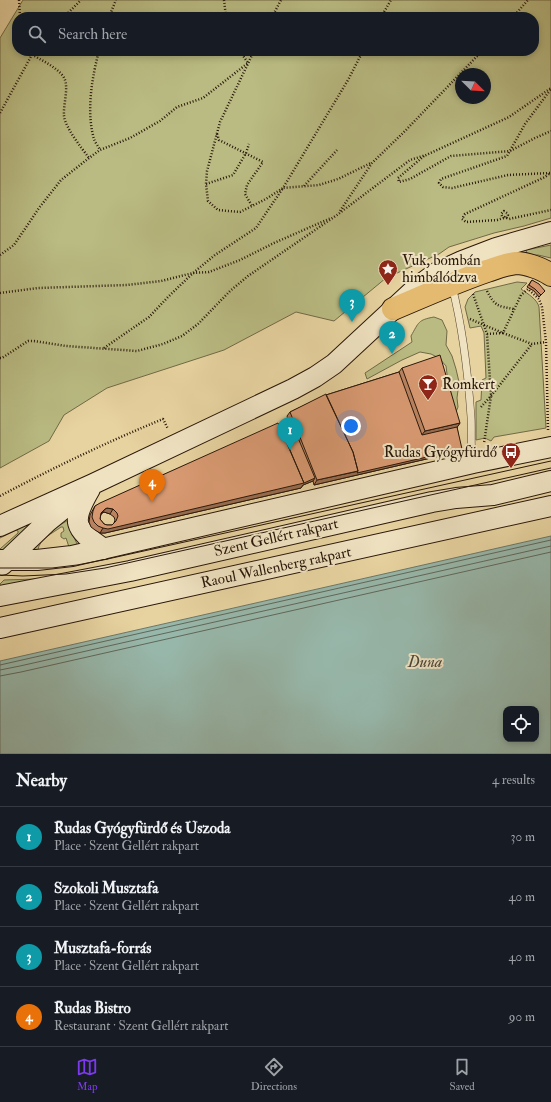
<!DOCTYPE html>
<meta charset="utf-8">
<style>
body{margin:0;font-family:"IM FELL Double Pica",serif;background:#242831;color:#f1f3f6}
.controls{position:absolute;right:12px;bottom:12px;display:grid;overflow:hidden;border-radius:8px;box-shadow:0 2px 6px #0003}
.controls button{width:36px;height:36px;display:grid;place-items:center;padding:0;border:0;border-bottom:1px solid #363941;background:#171b24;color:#f1f3f6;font:20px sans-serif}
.compass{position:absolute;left:455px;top:68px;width:36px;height:36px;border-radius:50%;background:#171b24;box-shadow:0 2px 6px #0003;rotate:114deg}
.you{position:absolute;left:351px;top:426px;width:14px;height:14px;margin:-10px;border:3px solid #fff;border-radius:50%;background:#1a73e8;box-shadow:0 0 0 6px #1a73e833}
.badge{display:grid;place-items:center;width:26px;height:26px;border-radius:50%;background:#7c3aed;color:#fff;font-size:13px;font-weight:700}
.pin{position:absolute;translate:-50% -33px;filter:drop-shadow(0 1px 2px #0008)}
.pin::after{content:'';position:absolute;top:21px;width:14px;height:12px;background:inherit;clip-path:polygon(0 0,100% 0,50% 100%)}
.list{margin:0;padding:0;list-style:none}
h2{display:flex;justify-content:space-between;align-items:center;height:52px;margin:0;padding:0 16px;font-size:17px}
h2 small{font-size:13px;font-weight:400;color:#9ea1a6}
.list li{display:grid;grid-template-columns:26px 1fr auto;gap:12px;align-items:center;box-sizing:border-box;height:60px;padding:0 16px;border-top:1px solid #363941}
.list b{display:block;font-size:15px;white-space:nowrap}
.list p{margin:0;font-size:13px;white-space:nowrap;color:#9ea1a6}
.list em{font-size:13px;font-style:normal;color:#9ea1a6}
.icon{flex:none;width:22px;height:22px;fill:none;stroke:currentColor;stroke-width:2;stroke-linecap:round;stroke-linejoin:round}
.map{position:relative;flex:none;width:551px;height:754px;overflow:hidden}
.search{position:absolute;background:#171b24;box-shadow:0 2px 6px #0003;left:12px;right:12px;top:12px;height:44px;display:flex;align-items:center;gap:10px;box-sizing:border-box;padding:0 14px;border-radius:16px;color:#9ea1a6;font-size:15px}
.sheet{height:292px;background:#171b24}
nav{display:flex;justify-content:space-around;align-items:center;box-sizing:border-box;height:56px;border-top:1px solid #363941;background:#171b24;font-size:11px;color:#9ea1a6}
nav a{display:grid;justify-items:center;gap:2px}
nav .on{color:#7c3aed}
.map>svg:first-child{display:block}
</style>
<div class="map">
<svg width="551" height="754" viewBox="0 0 551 754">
<rect width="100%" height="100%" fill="#e7d3a0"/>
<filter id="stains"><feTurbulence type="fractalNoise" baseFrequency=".005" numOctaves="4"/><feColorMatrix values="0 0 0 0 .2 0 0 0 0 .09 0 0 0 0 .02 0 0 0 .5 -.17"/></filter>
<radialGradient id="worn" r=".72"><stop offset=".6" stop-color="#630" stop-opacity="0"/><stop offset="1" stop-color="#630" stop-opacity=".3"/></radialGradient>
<!-- green -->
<path fill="#b9bb82" stroke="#716946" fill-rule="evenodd" d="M23,0h528v218l-27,8 -30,7 -45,14 -10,7 -53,24 -52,43 -38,-9 -72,38 -117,38 -43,27 -15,26 -49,27v-430zM17,17h517v34h-517zM461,74h24v24h-24z
M551,245v13l-13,-3h-11l-1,-5z
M517,282l10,1 -6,6c7,5 16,10 18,18l7,121 -52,9 -3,4 -6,-3 -9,2v-38l5,-2 1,-20 4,-2 -2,-45 -3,-7 -11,2 -5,-21 3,-8 7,-7z
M434,317l8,3 5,11 -1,14 6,11 4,13 3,13 -2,16 1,9 -2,5 -7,-22 -3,-24 -7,-8 -8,-4 -11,-2 -18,8 -35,19 -2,-6 47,-31 -1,-6c8,-14 7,-16 23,-19z
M41,514l-41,40v-5l18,-16v-2l-2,-1 -16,8v-4z
M72,518l-2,10 7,16 6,4 -54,6c5,-15 29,-28 43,-36zM61,527h2l1,4 -3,2v4l3,2 2,-1 3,9 -29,4 -2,-1c1,-11 15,-17 23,-23z
M35,579v1l-35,8v-4l4,-4z"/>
<!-- water -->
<path fill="#97b7aa" stroke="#6b776a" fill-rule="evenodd" d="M551,536v218h-551v-93zM506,709h30v30h-30z"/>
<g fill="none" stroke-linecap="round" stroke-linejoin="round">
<!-- shore -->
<path stroke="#60675a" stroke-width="1" d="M0,665l551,-125
M0,670l20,-4 531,-120
M0,676l21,-4 530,-120"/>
<!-- lane casing -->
<g stroke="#584630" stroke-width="8">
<path id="lane" d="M452,286c11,43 16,87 19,131 1,15 -1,30 2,45"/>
</g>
<!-- secondary casing -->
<g stroke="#29170a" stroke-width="22">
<path id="secondary" d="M90,489c-19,33 -17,39 14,60
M0,526l93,-42 200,-95 22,-12 19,-13 83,-77 19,-14 26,-12 34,-13 55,-16
M0,560h37l35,-4 401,-93 78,-16
M2,565l45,-43 26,-21
M0,596l130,-25 302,-69 24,-4 37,-3 58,-14
M0,628l551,-122"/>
</g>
<!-- primary casing -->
<g stroke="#29170a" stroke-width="24">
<path id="primary" d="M393,309c31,-13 62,-27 94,-38 9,-3 19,-7 29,-8 10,0 27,6 35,12"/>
</g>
<!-- path -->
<path stroke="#29170a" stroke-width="2.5" stroke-dasharray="1 2" stroke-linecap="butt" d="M19,0l1,17
M224,0l2,17
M64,17l17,-17
M109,17l7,-17
M272,17l9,-17
M381,17l10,-17
M513,17l15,-17
M27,51c12,9 26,13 36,25 7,10 0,27 1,40 2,13 17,31 25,42
M99,51c-7,26 -13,61 -5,88 1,3 4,7 6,11
M254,51l-34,71 -13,49 -1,13 2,17 10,9 22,2 26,-13 17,-11 65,-108 15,-29
M0,113l34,-62
M217,134l2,6 44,22 -16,23 -2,9 7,12
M424,156l-26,22 1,4 11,-3 41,-23 59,-5 25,-13 16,-7
M550,173l-42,2 -56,13 -9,-1 -4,-4 2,-4 66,-23 18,-32 26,-35
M549,174l-4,3 -80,37 -3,5 4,3 31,-2 10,-3 1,-2 -1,-2 -3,-2 -3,3 1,2 7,3 42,-9
M206,184l27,-9 13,-22 3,-9
M304,186l33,-36
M340,211l32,-48 33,-32 77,-80
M0,255l14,-10 25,-37 22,-28 28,-22 11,-8 30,-12 30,-17 17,-14 26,-9 45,-35 -8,-12
M487,291c8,15 10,15 27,18
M0,293l38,-5 89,-3 34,-4 32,-8 22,-18 41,-27 27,-40 36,-3 19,-6 33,-16
M473,294l14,40 4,62 -7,47
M470,319l33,14 29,11 14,-2
M487,334l16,-1 18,-38 7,-6 11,10 3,8 4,35 2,88
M104,348l45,-31 19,-20 25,-24 16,-1 31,-12 34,-17 57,-25
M0,358h2l26,-17h6l32,5 71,5 26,-7 19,-8 16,-12 32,-33 18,-15 89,-61 73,-55 16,-5 83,-38 42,-29
M481,407l10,-11 41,-52
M0,496c53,-28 107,-54 163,-77l5,10"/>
<!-- lane -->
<use href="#lane" stroke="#efe2c1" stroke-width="7"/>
<!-- secondary -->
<use href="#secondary" stroke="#efe2c1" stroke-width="20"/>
<!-- primary -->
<use href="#primary" stroke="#e4ba70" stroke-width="22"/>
<!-- tram -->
<path stroke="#29170a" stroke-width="1" d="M0,568h52l25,-3 26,-5 448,-99
M0,575l23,1 43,-2 39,-6 446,-100"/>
</g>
<!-- wall -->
<path fill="#bb8462" stroke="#29170a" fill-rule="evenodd" d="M532,280l13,11 -6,6 -5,-6 -7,-4z
M402,368l58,55 -3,4 4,24 -147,34 -1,-4 -10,4 -2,3 -196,45h-5l-5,-3 -4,-3 -2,-5 1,-7 5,-9 193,-86 -1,-4 3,-4 36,-17 73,-23zM104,512l6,2 4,3 1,3 -1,3 -2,2h-5l-3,-1 -4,-5 1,-5z"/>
<!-- shaded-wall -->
<path fill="#986c50" stroke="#29170a" d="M460,423l-4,6 -36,8 5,-6z
M462,449l-1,2 -147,34 3,-5z
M315,478l-2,3 -10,4 -2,3 -196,45h-5l3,-5z
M107,508l6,1 -3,5 -6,-2 -2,1 -4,5 7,-9z"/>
<!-- building -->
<path fill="#d99a72" stroke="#29170a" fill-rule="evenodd" d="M532,280l7,4 6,7 -4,4 -6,-6 -6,-4z
M440,355l20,68 -35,8 -23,-63z
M399,372l23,63 35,-8 5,22 -105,24 1,-2 -5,-19 -27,-57z
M326,394l27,58 5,19 -41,9 -27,-68z
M290,419l25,59 -11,5 -25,-59z
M278,423l26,60 -196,46 -5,-1 -5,-2 -4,-4 -2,-5 1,-6 2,-5 5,-3zM107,508l6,1 4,4 1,3 -2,5 -4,4h-5l-3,-1 -4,-5 1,-6 4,-4z"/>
<!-- icons -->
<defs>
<g id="sight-pin" transform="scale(1)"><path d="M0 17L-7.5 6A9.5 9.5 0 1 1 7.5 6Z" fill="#8f2418" stroke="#efe2c1"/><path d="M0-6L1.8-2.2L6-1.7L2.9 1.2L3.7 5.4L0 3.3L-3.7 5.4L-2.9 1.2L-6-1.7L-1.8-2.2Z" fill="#fff"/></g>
<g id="bar-pin" transform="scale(1)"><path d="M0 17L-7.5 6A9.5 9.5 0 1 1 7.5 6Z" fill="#8f2418" stroke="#efe2c1"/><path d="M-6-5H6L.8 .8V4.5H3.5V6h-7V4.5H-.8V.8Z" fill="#fff"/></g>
<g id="bus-pin" transform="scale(1)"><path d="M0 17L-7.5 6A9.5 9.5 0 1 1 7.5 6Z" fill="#8f2418" stroke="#efe2c1"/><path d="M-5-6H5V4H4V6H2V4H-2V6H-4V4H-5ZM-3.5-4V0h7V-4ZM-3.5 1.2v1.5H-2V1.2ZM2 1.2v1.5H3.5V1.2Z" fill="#fff"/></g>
</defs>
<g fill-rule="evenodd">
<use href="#sight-pin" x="388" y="269"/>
<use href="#bar-pin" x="428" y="384"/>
<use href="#bus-pin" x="511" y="452"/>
</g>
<g text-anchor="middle" stroke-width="4" stroke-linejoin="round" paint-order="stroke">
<!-- poi labels -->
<g font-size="15" fill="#29170a" stroke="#efe2c1" text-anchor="start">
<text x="402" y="265">Vuk, bombán<tspan x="402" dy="17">himbálódzva</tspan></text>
<text x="442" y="389">Romkert</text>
<text x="497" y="457" text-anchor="end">Rudas Gyógyfürdő</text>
</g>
<!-- street labels -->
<g font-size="15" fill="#29170a" stroke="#efe2c1">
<text transform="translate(276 537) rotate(-13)" y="5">Szent Gellért rakpart</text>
<text transform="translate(276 567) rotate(-12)" y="5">Raoul Wallenberg rakpart</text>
</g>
<!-- water labels -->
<g font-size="16" font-style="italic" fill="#4a473a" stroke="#efe2c1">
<text x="425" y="667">Duna</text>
</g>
</g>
<rect width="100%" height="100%" filter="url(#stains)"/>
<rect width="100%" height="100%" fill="url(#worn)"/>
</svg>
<div class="controls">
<button><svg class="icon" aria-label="locate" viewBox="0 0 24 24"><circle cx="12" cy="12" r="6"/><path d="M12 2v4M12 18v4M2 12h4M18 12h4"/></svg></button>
</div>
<svg class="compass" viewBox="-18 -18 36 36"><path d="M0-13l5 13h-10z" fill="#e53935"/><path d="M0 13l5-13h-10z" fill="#9ea1a6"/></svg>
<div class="you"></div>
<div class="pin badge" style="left:290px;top:450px;background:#0f9aa8">1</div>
<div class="pin badge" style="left:392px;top:354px;background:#0f9aa8">2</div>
<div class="pin badge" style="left:352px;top:322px;background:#0f9aa8">3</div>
<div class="pin badge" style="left:152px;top:502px;background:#e8710a">4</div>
<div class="search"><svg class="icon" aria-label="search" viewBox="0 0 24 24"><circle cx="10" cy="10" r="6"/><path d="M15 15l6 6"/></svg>Search here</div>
</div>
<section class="sheet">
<h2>Nearby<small>4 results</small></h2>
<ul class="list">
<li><span class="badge" style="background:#0f9aa8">1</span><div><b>Rudas Gyógyfürdő és Uszoda</b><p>Place · Szent Gellért rakpart</p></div><em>30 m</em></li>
<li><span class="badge" style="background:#0f9aa8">2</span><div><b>Szokoli Musztafa</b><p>Place · Szent Gellért rakpart</p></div><em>40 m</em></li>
<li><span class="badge" style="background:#0f9aa8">3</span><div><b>Musztafa-forrás</b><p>Place · Szent Gellért rakpart</p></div><em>40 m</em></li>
<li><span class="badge" style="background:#e8710a">4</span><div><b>Rudas Bistro</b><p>Restaurant · Szent Gellért rakpart</p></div><em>90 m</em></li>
</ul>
</section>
<nav>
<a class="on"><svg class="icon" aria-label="map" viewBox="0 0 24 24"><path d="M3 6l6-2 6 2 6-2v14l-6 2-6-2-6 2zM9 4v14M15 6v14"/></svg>Map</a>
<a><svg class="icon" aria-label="directions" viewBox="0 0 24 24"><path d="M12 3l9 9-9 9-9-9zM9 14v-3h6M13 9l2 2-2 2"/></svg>Directions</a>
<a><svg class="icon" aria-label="saved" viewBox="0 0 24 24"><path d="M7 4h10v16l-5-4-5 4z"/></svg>Saved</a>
</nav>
